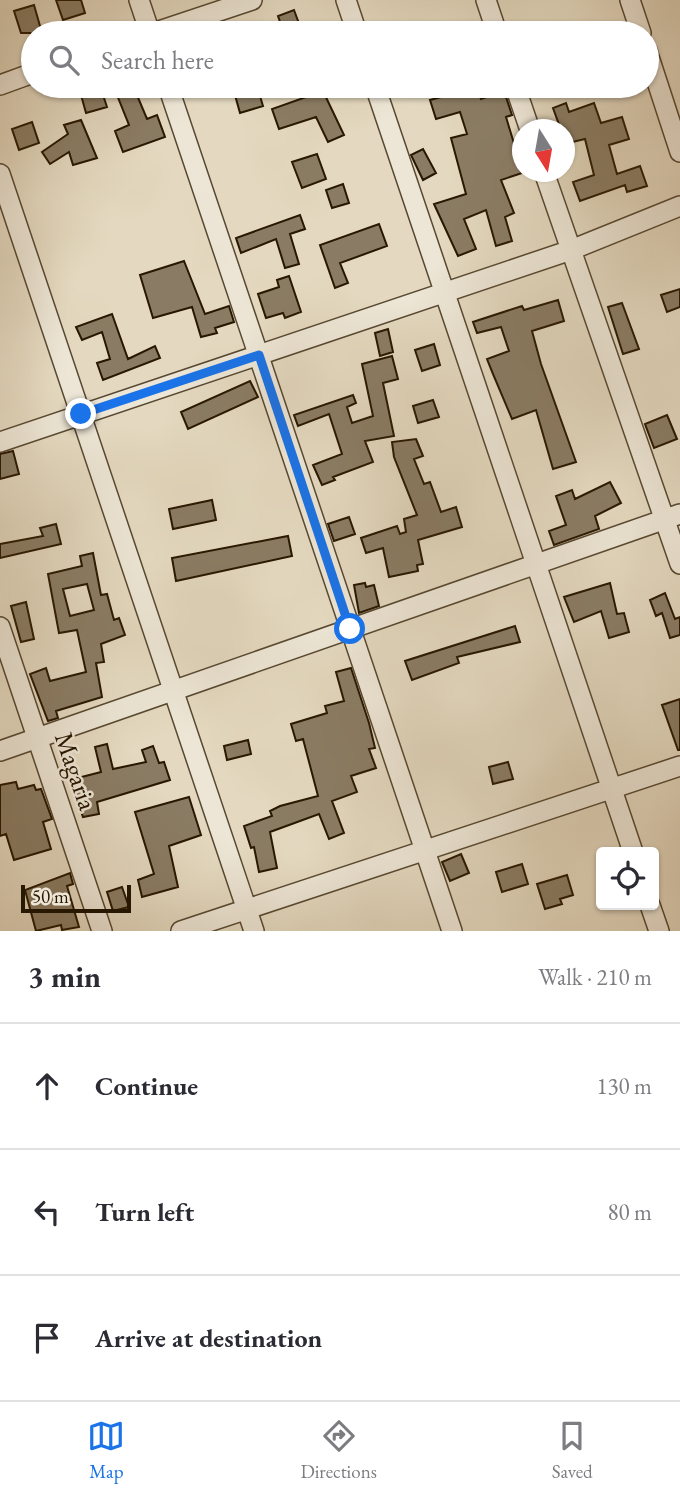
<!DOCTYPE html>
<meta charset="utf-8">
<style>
body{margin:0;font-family:"EB Garamond",serif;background:#f2f2f3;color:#2b2b33}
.controls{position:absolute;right:21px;bottom:21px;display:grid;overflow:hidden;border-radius:7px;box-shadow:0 2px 5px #0004}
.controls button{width:63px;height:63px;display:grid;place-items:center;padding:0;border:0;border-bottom:2px solid #e1e1e2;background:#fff;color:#2b2b33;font:35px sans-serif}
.compass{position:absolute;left:512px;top:119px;width:63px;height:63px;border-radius:50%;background:#fff;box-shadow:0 2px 5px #0004;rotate:169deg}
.scale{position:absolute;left:21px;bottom:18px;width:110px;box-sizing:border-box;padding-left:7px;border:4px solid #281701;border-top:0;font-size:19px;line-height:24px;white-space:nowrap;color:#281701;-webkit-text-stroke:5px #ede6d6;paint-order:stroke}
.stop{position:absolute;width:21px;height:21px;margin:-16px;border:5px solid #1a73e8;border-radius:50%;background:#fff}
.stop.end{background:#1a73e8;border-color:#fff;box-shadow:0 2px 7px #0008}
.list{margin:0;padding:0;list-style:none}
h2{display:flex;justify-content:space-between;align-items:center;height:91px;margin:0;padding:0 28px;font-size:30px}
h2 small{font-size:23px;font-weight:400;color:#7c7c81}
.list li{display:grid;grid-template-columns:46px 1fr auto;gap:21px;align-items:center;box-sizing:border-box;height:126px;padding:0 28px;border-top:2px solid #e1e1e2}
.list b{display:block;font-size:26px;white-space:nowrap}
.list em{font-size:23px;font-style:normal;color:#7c7c81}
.icon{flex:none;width:38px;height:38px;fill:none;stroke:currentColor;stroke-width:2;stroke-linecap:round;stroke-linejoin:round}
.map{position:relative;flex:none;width:680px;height:931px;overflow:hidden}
.search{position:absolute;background:#fff;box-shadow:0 2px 5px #0004;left:21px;right:21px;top:21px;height:77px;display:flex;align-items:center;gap:18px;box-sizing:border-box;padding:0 24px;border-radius:38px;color:#7c7c81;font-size:26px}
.sheet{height:469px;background:#fff}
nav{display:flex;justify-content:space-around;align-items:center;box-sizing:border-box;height:98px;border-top:2px solid #e1e1e2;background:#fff;font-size:19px;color:#7c7c81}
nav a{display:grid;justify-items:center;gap:4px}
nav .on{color:#1a73e8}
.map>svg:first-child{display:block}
</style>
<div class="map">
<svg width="680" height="931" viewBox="0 0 680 931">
<rect width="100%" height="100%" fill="#e4d9c0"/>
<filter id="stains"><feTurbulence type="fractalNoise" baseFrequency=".00286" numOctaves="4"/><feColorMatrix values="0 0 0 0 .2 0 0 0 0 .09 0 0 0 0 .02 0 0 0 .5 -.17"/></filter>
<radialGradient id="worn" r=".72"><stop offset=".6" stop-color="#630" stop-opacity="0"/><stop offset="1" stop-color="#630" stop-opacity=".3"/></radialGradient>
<!-- building -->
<path fill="#8a7c64" stroke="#281701" stroke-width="2" fill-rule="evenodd" d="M56,0h25l4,13 -22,7z
M34,5l8,28h-21l-7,-22z
M294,10l7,19 -17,4 -6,-17z
M241,86h16l6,20 -23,7 -7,-25z
M456,86h20l5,13 23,-8 8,24 -6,2 10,33 6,-2v25l-21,7 13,33 -9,4 7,24 -16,5 -10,-36 -22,9 12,30 -18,7 -24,-52 32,-10 -15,-56 16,-4 -7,-22 -24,7 -6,-19 29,-8z
M134,88l13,31 10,-4 8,22 -42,15 -8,-21 14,-6 -12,-30z
M101,89l6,18 -21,6 -5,-18z
M323,91l21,44 -16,7 -12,-25 -37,12 -7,-20z
M566,103l3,9 25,-9 7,20 21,-6 7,22 -20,6 8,29 23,-8 7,20 -20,6 -2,-7 -45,16 -7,-19 21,-7 -9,-36 -21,5v-14h-3l-8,-22z
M81,120l16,38 -24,7 -4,-13 -19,12 -8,-12 26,-18 -4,-9z
M32,122l7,21 -20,7 -7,-21z
M423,149l13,24 -13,7 -12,-25z
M317,154l9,25 -24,9 -10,-26z
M343,184l6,19 -17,5 -6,-18z
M300,215l5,14 -15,5 9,30 -14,4 -9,-29 -35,14 -5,-15z
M379,224l8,22 -47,17 8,20 -13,5 -15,-43z
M184,261l21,53 24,-8 5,16 -19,6 2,5 -16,4 -9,-30 -39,11 -13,-43z
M289,276l12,36 -16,6 -2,-5 -17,5 -8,-24 21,-7 -2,-7z
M680,289v18l-13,5 -6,-17z
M558,300l6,21 -32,10 9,33 35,98 -23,7 -17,-59 -24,9 -19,-45 -6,-15 22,-8 -8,-24 -24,6 -4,-11 49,-16 2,4z
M622,303l17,46 -16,5 -15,-47z
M112,314l16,45 27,-13 5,12 -57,22 -6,-17 13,-4 -8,-27 -20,8 -6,-13z
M388,329l5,23 -13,4 -5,-23z
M434,344l6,21 -18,6 -7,-21z
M392,356l6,23 -15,4 11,53 -29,5 8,21 -40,15 2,3 -13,5 -9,-20 29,-11 -13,-40 -31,12 -4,-11 59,-20 3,8 -9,4 5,16 21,-7 -11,-52z
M250,381l8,16 -70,32 -7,-17z
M433,400l6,17 -21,6 -5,-17z
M667,415l10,24 -23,9 -9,-24z
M416,439l7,17 -9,3 10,25 6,-2 11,30 15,-5 6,20 -44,13 5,24 -6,1 1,6 -29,6 -6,-29 -17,5 -5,-15 36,-12 3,8 6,-2 -2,-13 13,-4 -23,-58 -2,-15z
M13,451l6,23 -19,5v-25z
M610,482l11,21 -26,13 4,13 -45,16 -5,-14 17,-6 -10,-29 16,-6 3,9z
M212,500l4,20 -43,9 -4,-20z
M349,517l6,17 -21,7 -6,-17z
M56,524l5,20 -61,14v-14l43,-8 -3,-8z
M288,536l4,20 -116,25 -4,-23z
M93,553l8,42 6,-1 7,26 5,-2 6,17 -24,9 3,18 -8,1 6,34 -46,14 2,7 -10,3 -18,-47 16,-6 4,13 36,-9 -9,-42 -18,3 -11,-59 34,-8 -2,-10zM87,584l7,26 -24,6 -7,-27z
M365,583l1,4 8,-2 5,21 -20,7 -5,-28z
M610,583l7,31 7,-1 5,19 -20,6 -8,-27 -27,11 -10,-25z
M665,593l10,26 5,-2v18l-10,3 -8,-25 -6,3 -6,-16z
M26,602l8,37 -13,3 -10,-36z
M515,626l5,16 -63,15 2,6 -47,17 -7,-19z
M351,668l18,55 6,25 -6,1 7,19 -25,8 6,16 -25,9 12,32 -15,6 -10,-25 -49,18 7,36 -18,4 -5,-25 -3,1 -7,-22 28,-10 -2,-5 10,-5 38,-10 -15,-57 -7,2 -5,-17 36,-11 -2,-7 19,-5 -8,-29z
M680,699v51h-2l-16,-45z
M248,740l3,14 -24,6 -3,-14z
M107,744l6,25 33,-7 -4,-12 11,-4 6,17 5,-1 6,18 -73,22 2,12 -16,3 -13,-37 31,-8 -6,-25z
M508,762l5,17 -20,5 -4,-17z
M16,782l2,7 16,-4 2,5 5,-1 11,30 -9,3 8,27 -37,11 -8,-26 -6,2v-51z
M189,797l12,38 -32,11 9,41 -36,10 -4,-17 16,-6 -19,-62z
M461,854l8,19 -19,8 -8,-19z
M522,864l6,20 -26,8 -6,-20z
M70,873l3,11 -6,2 12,41 -17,3 -1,-5 -25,6 -11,-41z
M567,875l6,20 -13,4 2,5 -17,5 -8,-25z
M122,887l7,20 -16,4 -6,-19z"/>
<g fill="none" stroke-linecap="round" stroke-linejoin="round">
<!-- minor casing -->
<g stroke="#574831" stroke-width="22">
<path id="minor" d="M139,0l11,33
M346,0l11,33
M486,0l11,33
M630,0l11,33
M153,33l99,-33
M647,51l33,101
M0,85l33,-12
M168,86l284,845
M375,86l258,766
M515,86l15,44
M544,172l136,392
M0,174l254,757
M0,442l571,-192 109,-44
M0,627l102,304
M0,751l680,-237
M650,905l9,26
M181,931l499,-165"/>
</g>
<!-- minor -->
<use href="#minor" stroke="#ede6d6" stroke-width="19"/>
</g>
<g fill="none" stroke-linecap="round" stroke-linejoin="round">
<!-- route -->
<path stroke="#1a73e8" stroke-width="9" d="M81,414l178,-59 91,274"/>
</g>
<g text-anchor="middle" stroke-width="5" stroke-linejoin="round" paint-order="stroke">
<!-- street labels -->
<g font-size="26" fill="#281701" stroke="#ede6d6">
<text transform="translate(76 771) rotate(71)" y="9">Magaria</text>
</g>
</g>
<rect width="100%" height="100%" filter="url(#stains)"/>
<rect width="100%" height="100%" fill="url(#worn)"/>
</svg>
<div class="controls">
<button><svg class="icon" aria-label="locate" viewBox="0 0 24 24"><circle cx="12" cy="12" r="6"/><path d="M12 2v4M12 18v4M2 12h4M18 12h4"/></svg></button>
</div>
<svg class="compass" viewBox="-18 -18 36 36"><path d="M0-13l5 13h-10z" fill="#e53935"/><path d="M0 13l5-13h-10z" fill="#7c7c81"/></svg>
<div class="scale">50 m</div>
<div class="stop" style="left:350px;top:629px"></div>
<div class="stop end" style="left:81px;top:414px"></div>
<div class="search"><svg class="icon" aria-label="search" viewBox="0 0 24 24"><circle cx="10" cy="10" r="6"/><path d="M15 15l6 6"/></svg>Search here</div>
</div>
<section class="sheet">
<h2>3 min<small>Walk · 210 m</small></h2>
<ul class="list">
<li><svg class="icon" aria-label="ahead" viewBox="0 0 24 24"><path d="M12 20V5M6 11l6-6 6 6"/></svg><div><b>Continue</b></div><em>130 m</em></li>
<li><svg class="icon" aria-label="left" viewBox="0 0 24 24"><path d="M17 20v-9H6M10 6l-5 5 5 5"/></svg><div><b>Turn left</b></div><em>80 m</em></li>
<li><svg class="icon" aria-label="arrive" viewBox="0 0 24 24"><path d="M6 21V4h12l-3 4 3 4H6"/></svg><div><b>Arrive at destination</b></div></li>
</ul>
</section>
<nav>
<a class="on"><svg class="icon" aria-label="map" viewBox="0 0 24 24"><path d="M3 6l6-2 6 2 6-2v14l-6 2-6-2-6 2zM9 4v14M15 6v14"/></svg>Map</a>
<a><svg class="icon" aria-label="directions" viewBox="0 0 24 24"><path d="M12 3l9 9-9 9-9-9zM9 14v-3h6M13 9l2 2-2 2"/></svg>Directions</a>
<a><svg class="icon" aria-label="saved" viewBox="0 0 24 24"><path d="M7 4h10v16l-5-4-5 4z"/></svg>Saved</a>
</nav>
